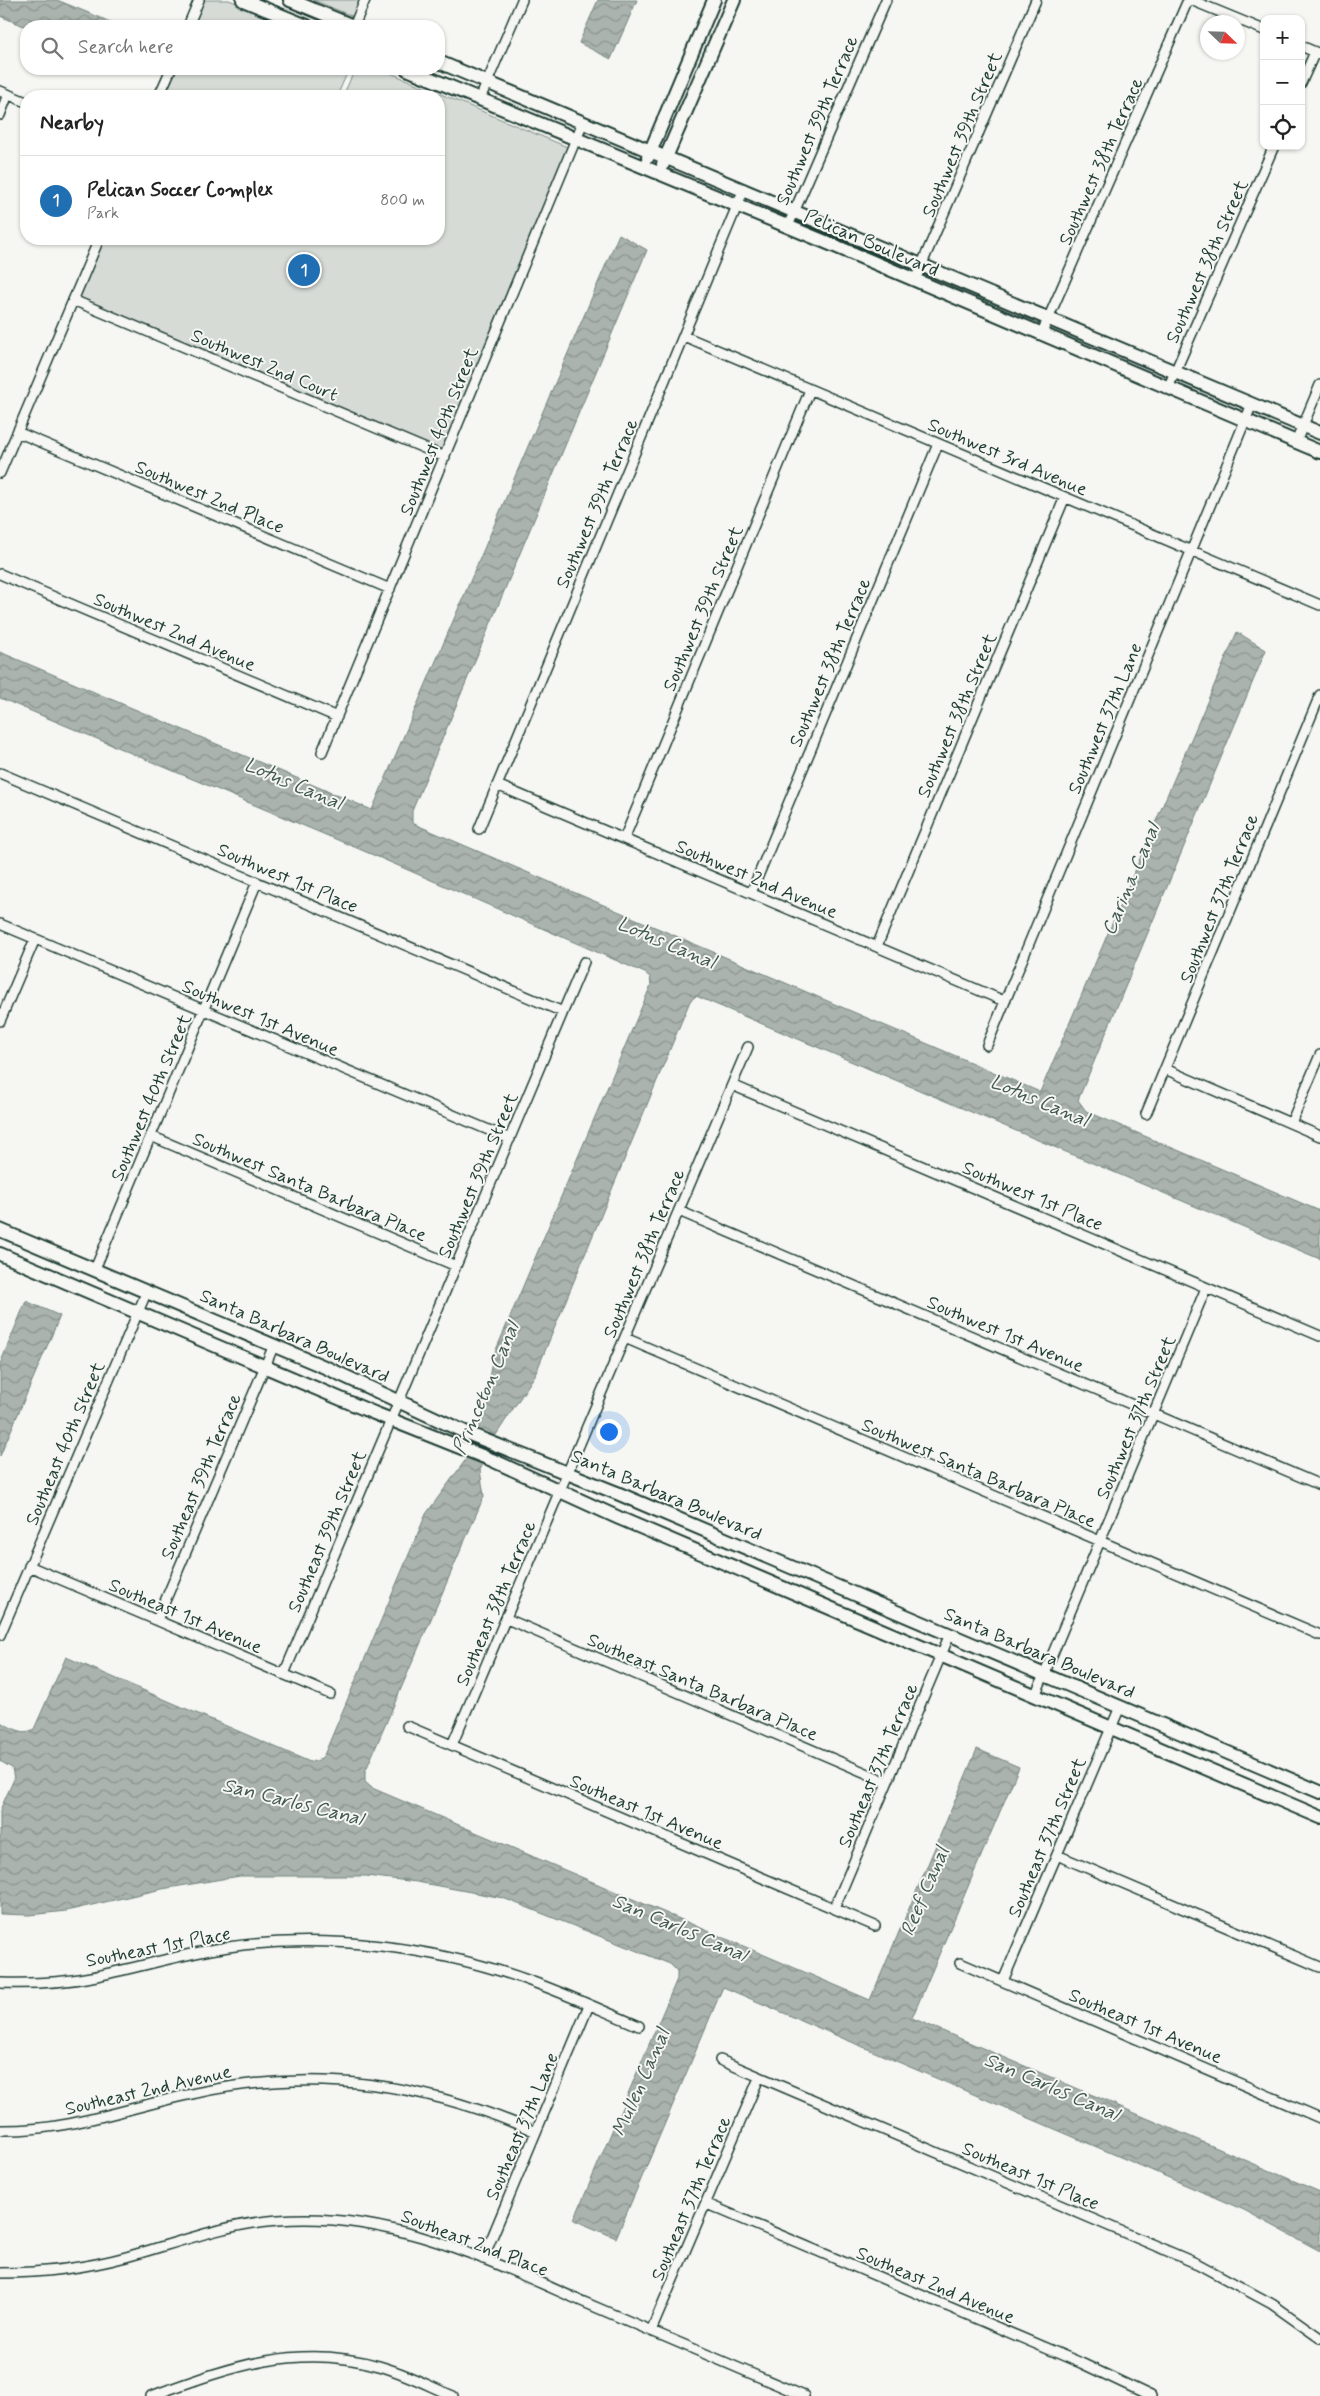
<!DOCTYPE html>
<meta charset="utf-8">
<style>
body{margin:0;font-family:Mynerve,sans-serif;background:#f2f2f2;color:#222}
.controls{position:absolute;right:15px;top:15px;display:grid;overflow:hidden;border-radius:10px;box-shadow:0 1px 4px #0004}
.controls button{width:45px;height:45px;display:grid;place-items:center;padding:0;border:0;border-bottom:1px solid #e0e0e0;background:#fff;color:#222;font:25px sans-serif}
.compass{position:absolute;left:1200px;top:15px;width:45px;height:45px;border-radius:50%;background:#fff;box-shadow:0 1px 4px #0004;rotate:113deg}
.you{position:absolute;left:608px;top:1431px;width:18px;height:18px;margin:-12px;border:4px solid #fff;border-radius:50%;background:#1a73e8;box-shadow:0 0 0 8px #1a73e833}
.badge{display:grid;place-items:center;width:32px;height:32px;border-radius:50%;background:#1f6fb2;color:#fff;font-size:16px;font-weight:700}
.pin{position:absolute;translate:-50% -50%;border:2px solid #fff;box-shadow:0 1px 5px #0006}
.list{margin:0;padding:0;list-style:none}
h2{display:flex;justify-content:space-between;align-items:center;height:65px;margin:0;padding:0 20px;font-size:21px}
h2 small{font-size:16px;font-weight:400;color:#767676}
.list li{display:grid;grid-template-columns:32px 1fr auto;gap:15px;align-items:center;box-sizing:border-box;height:90px;padding:0 20px;border-top:1px solid #e0e0e0}
.list b{display:block;font-size:19px;white-space:nowrap}
.list p{margin:0;font-size:16px;white-space:nowrap;color:#767676}
.list em{font-size:16px;font-style:normal;color:#767676}
.icon{flex:none;width:28px;height:28px;fill:none;stroke:currentColor;stroke-width:2;stroke-linecap:round;stroke-linejoin:round}
.map{position:relative;flex:none;width:1320px;height:2396px;overflow:hidden}
.search{position:absolute;background:#fff;box-shadow:0 1px 4px #0004;left:20px;top:20px;width:425px;height:55px;display:flex;align-items:center;gap:12px;box-sizing:border-box;padding:0 18px;border-radius:20px;color:#767676;font-size:19px}
.panel{position:absolute;background:#fff;box-shadow:0 1px 4px #0004;left:20px;top:90px;width:425px;height:155px;border-radius:20px}
.map>svg:first-child{display:block}
</style>
<div class="map">
<svg width="1320" height="2396" viewBox="0 0 1320 2396">
<defs>
<pattern id="water-waves" width="16" height="10" patternUnits="userSpaceOnUse" patternTransform="scale(1.25)"><rect width="16" height="10" fill="#aab3ae"/><path d="M0 5q4-4 8 0t8 0" fill="none" stroke="#8a938e"/></pattern>
</defs>
<rect width="100%" height="100%" fill="#f6f6f2"/>
<filter id="ink" filterUnits="userSpaceOnUse"><feTurbulence type="fractalNoise" baseFrequency=".02" numOctaves="2"/><feDisplacementMap in="SourceGraphic" scale="10" xChannelSelector="R" yChannelSelector="G"/><feConvolveMatrix kernelMatrix="1 2 1 2 8 2 1 2 1" color-interpolation-filters="sRGB"/></filter>
<g filter="url(#ink)">
<!-- green -->
<path fill="#d6dbd6" stroke="#7a8c85" d="M200,0h29l65,26h-105z
M313,0h52l-8,18z
M171,69h178l-12,27h-162l-13,-5z
M355,69h26l191,80 -127,308 -372,-157 26,-61h340v-143h-96z"/>
<!-- water -->
<path fill="url(#water-waves)" stroke="#72847d" d="M0,0h57l56,23 -1,3 -86,1 -26,-11z
M598,0h39l-26,59 -32,-16z
M619,234l28,16 -235,561v12l628,269 197,-460 29,18 -188,450 8,11 234,100v48l-624,-263 -6,5 -155,374 -39,60 -16,35 4,26 -119,276v10l7,6 498,212 107,-251 42,18 -107,251 408,174v59l-76,-41 -521,-223 -107,251 -42,-18 103,-241v-8l-7,-7 -167,-66 -86,-16 -51,-6h-126l-78,13 -96,22 -37,4 -29,-1v-104l14,-31 -2,-11 -12,-7v-39c11,5 23,14 34,7l32,-72 244,105 9,-2 5,-5 102,-241 41,-56 12,-29 14,-72 158,-372 -1,-8 -5,-4 -267,-116 -378,-159v-46l372,158z
M26,1301l34,15 -60,140v-92z"/>
<g fill="none" stroke-linecap="round" stroke-linejoin="round">
<!-- street casing -->
<g stroke="#1f3d34" stroke-width="12">
<path id="street" d="M1191,0l73,30
M188,26l11,-26
M354,26l11,-26
M1301,46l19,8
M1301,83l14,-31
M0,91l26,11
M159,96l12,-27
M480,99l42,-99
M0,115l8,-21
M788,226l98,-226
M915,280l121,-280
M73,300l372,157
M1041,335l147,-335
M684,336l636,269
M1168,388l106,-242
M17,432l373,157
M1296,442l24,-57
M0,473l99,-234
M0,574l337,143
M322,752l261,-630
M0,773l563,239
M497,785l507,216
M479,829l265,-640
M624,839l186,-449
M751,893l187,-449
M0,924l510,215
M877,946l188,-449
M0,1021l35,-82
M987,1045l265,-641
M1165,1069l155,67
M732,1085l588,251
M1146,1114l174,-419
M1291,1123l29,-68
M151,1136l305,130
M679,1211l641,274
M95,1269l162,-387
M625,1338l695,297
M29,1566l301,128
M507,1619l380,163
M157,1620l117,-275
M0,1635l147,-344
M284,1674l300,-712
M1035,1696l171,-408
M407,1726l468,200
M452,1745l296,-698
M1057,1855l263,112
M834,1909l116,-275
M960,1963l360,155
M1003,1981l117,-274
M0,1983c30,1 61,0 91,-6 46,-9 90,-23 137,-30 99,-14 208,0 302,34 37,13 73,30 109,45
M720,2060l478,204 74,40 48,34
M0,2130c72,1 128,-23 196,-37 120,-26 229,-10 340,39
M707,2204l374,159 70,33
M483,2259l106,-254
M0,2273c42,0 85,-5 126,-16 51,-14 99,-33 152,-37 113,-9 207,39 308,83 72,31 145,62 218,93
M651,2331l108,-253
M151,2396c78,-28 145,-54 228,-30 26,7 50,20 74,30"/>
</g>
<!-- secondary casing -->
<g stroke="#1f3d34" stroke-width="16">
<path id="secondary" d="M243,0l64,26
M290,0l63,26
M439,62l881,371
M407,69l421,174 492,209
M648,157l66,-157
M663,164l71,-164
M0,1230l327,138 140,65 150,60 703,299
M0,1254l374,159 118,47 127,58 701,299"/>
</g>
<!-- street -->
<use href="#street" stroke="#f6f6f2" stroke-width="9"/>
<!-- secondary -->
<use href="#secondary" stroke="#f6f6f2" stroke-width="12"/>
</g>
</g>
<g text-anchor="middle" stroke-width="4" stroke-linejoin="round" paint-order="stroke">
<!-- street labels -->
<g font-size="19" fill="#1f3d34" stroke="#f6f6f2">
<text transform="translate(816 120) rotate(-67)" y="7">Southwest 39th Terrace</text>
<text transform="translate(961 134) rotate(-67)" y="7">Southwest 39th Street</text>
<text transform="translate(1100 161) rotate(-66)" y="7">Southwest 38th Terrace</text>
<text transform="translate(872 242) rotate(23)" y="7">Pelican Boulevard</text>
<text transform="translate(1206 261) rotate(-66)" y="7">Southwest 38th Street</text>
<text transform="translate(265 364) rotate(23)" y="7">Southwest 2nd Court</text>
<text transform="translate(438 431) rotate(-68)" y="7">Southwest 40th Street</text>
<text transform="translate(1008 456) rotate(23)" y="7">Southwest 3rd Avenue</text>
<text transform="translate(210 496) rotate(23)" y="7">Southwest 2nd Place</text>
<text transform="translate(596 503) rotate(-67)" y="7">Southwest 39th Terrace</text>
<text transform="translate(702 608) rotate(-67)" y="7">Southwest 39th Street</text>
<text transform="translate(175 631) rotate(23)" y="7">Southwest 2nd Avenue</text>
<text transform="translate(829 662) rotate(-67)" y="7">Southwest 38th Terrace</text>
<text transform="translate(956 715) rotate(-67)" y="7">Southwest 38th Street</text>
<text transform="translate(1104 718) rotate(-67)" y="7">Southwest 37th Lane</text>
<text transform="translate(288 877) rotate(23)" y="7">Southwest 1st Place</text>
<text transform="translate(757 878) rotate(23)" y="7">Southwest 2nd Avenue</text>
<text transform="translate(1218 898) rotate(-68)" y="7">Southwest 37th Terrace</text>
<text transform="translate(261 1017) rotate(23)" y="7">Southwest 1st Avenue</text>
<text transform="translate(150 1097) rotate(-67)" y="7">Southwest 40th Street</text>
<text transform="translate(477 1175) rotate(-67)" y="7">Southwest 39th Street</text>
<text transform="translate(310 1186) rotate(23)" y="7">Southwest Santa Barbara Place</text>
<text transform="translate(1033 1195) rotate(23)" y="7">Southwest 1st Place</text>
<text transform="translate(643 1253) rotate(-67)" y="7">Southwest 38th Terrace</text>
<text transform="translate(1006 1333) rotate(23)" y="7">Southwest 1st Avenue</text>
<text transform="translate(295 1335) rotate(24)" y="7">Santa Barbara Boulevard</text>
<text transform="translate(1135 1417) rotate(-67)" y="7">Southwest 37th Street</text>
<text transform="translate(64 1443) rotate(-67)" y="7">Southeast 40th Street</text>
<text transform="translate(979 1472) rotate(23)" y="7">Southwest Santa Barbara Place</text>
<text transform="translate(200 1476) rotate(-67)" y="7">Southeast 39th Terrace</text>
<text transform="translate(667 1494) rotate(23)" y="7">Santa Barbara Boulevard</text>
<text transform="translate(326 1531) rotate(-67)" y="7">Southeast 39th Street</text>
<text transform="translate(495 1603) rotate(-67)" y="7">Southeast 38th Terrace</text>
<text transform="translate(186 1615) rotate(23)" y="7">Southeast 1st Avenue</text>
<text transform="translate(1040 1652) rotate(23)" y="7">Santa Barbara Boulevard</text>
<text transform="translate(703 1686) rotate(23)" y="7">Southeast Santa Barbara Place</text>
<text transform="translate(877 1765) rotate(-67)" y="7">Southeast 37th Terrace</text>
<text transform="translate(647 1811) rotate(23)" y="7">Southeast 1st Avenue</text>
<text transform="translate(1046 1837) rotate(-67)" y="7">Southeast 37th Street</text>
<text transform="translate(158 1946) rotate(-11)" y="7">Southeast 1st Place</text>
<text transform="translate(1146 2025) rotate(23)" y="7">Southeast 1st Avenue</text>
<text transform="translate(148 2089) rotate(-13)" y="7">Southeast 2nd Avenue</text>
<text transform="translate(521 2126) rotate(-67)" y="7">Southeast 37th Lane</text>
<text transform="translate(1031 2175) rotate(23)" y="7">Southeast 1st Place</text>
<text transform="translate(690 2198) rotate(-67)" y="7">Southeast 37th Terrace</text>
<text transform="translate(475 2242) rotate(21)" y="7">Southeast 2nd Place</text>
<text transform="translate(936 2284) rotate(23)" y="7">Southeast 2nd Avenue</text>
</g>
<!-- water labels -->
<g font-size="20" font-style="italic" fill="#425a52" stroke="#f6f6f2">
<text transform="translate(294 783) rotate(23)" y="7">Lotus Canal</text>
<text transform="translate(1130 879) rotate(-67)" y="7">Carina Canal</text>
<text transform="translate(667 942) rotate(23)" y="7">Lotus Canal</text>
<text transform="translate(1040 1100) rotate(23)" y="7">Lotus Canal</text>
<text transform="translate(485 1388) rotate(-67)" y="7">Princeton Canal</text>
<text transform="translate(293 1801) rotate(14)" y="7">San Carlos Canal</text>
<text transform="translate(924 1891) rotate(-67)" y="7">Reef Canal</text>
<text transform="translate(680 1927) rotate(23)" y="7">San Carlos Canal</text>
<text transform="translate(640 2082) rotate(-66)" y="7">Mullen Canal</text>
<text transform="translate(1052 2086) rotate(23)" y="7">San Carlos Canal</text>
</g>
</g>
</svg>
<div class="controls">
<button>+</button>
<button>−</button>
<button><svg class="icon" aria-label="locate" viewBox="0 0 24 24"><circle cx="12" cy="12" r="6"/><path d="M12 2v4M12 18v4M2 12h4M18 12h4"/></svg></button>
</div>
<svg class="compass" viewBox="-18 -18 36 36"><path d="M0-13l5 13h-10z" fill="#e53935"/><path d="M0 13l5-13h-10z" fill="#767676"/></svg>
<div class="you"></div>
<div class="pin badge" style="left:304px;top:270px">1</div>
<div class="search"><svg class="icon" aria-label="search" viewBox="0 0 24 24"><circle cx="10" cy="10" r="6"/><path d="M15 15l6 6"/></svg>Search here</div>
<section class="panel">
<h2>Nearby<small></small></h2>
<ul class="list">
<li><span class="badge">1</span><div><b>Pelican Soccer Complex</b><p>Park</p></div><em>800 m</em></li>
</ul>
</section>
</div>
